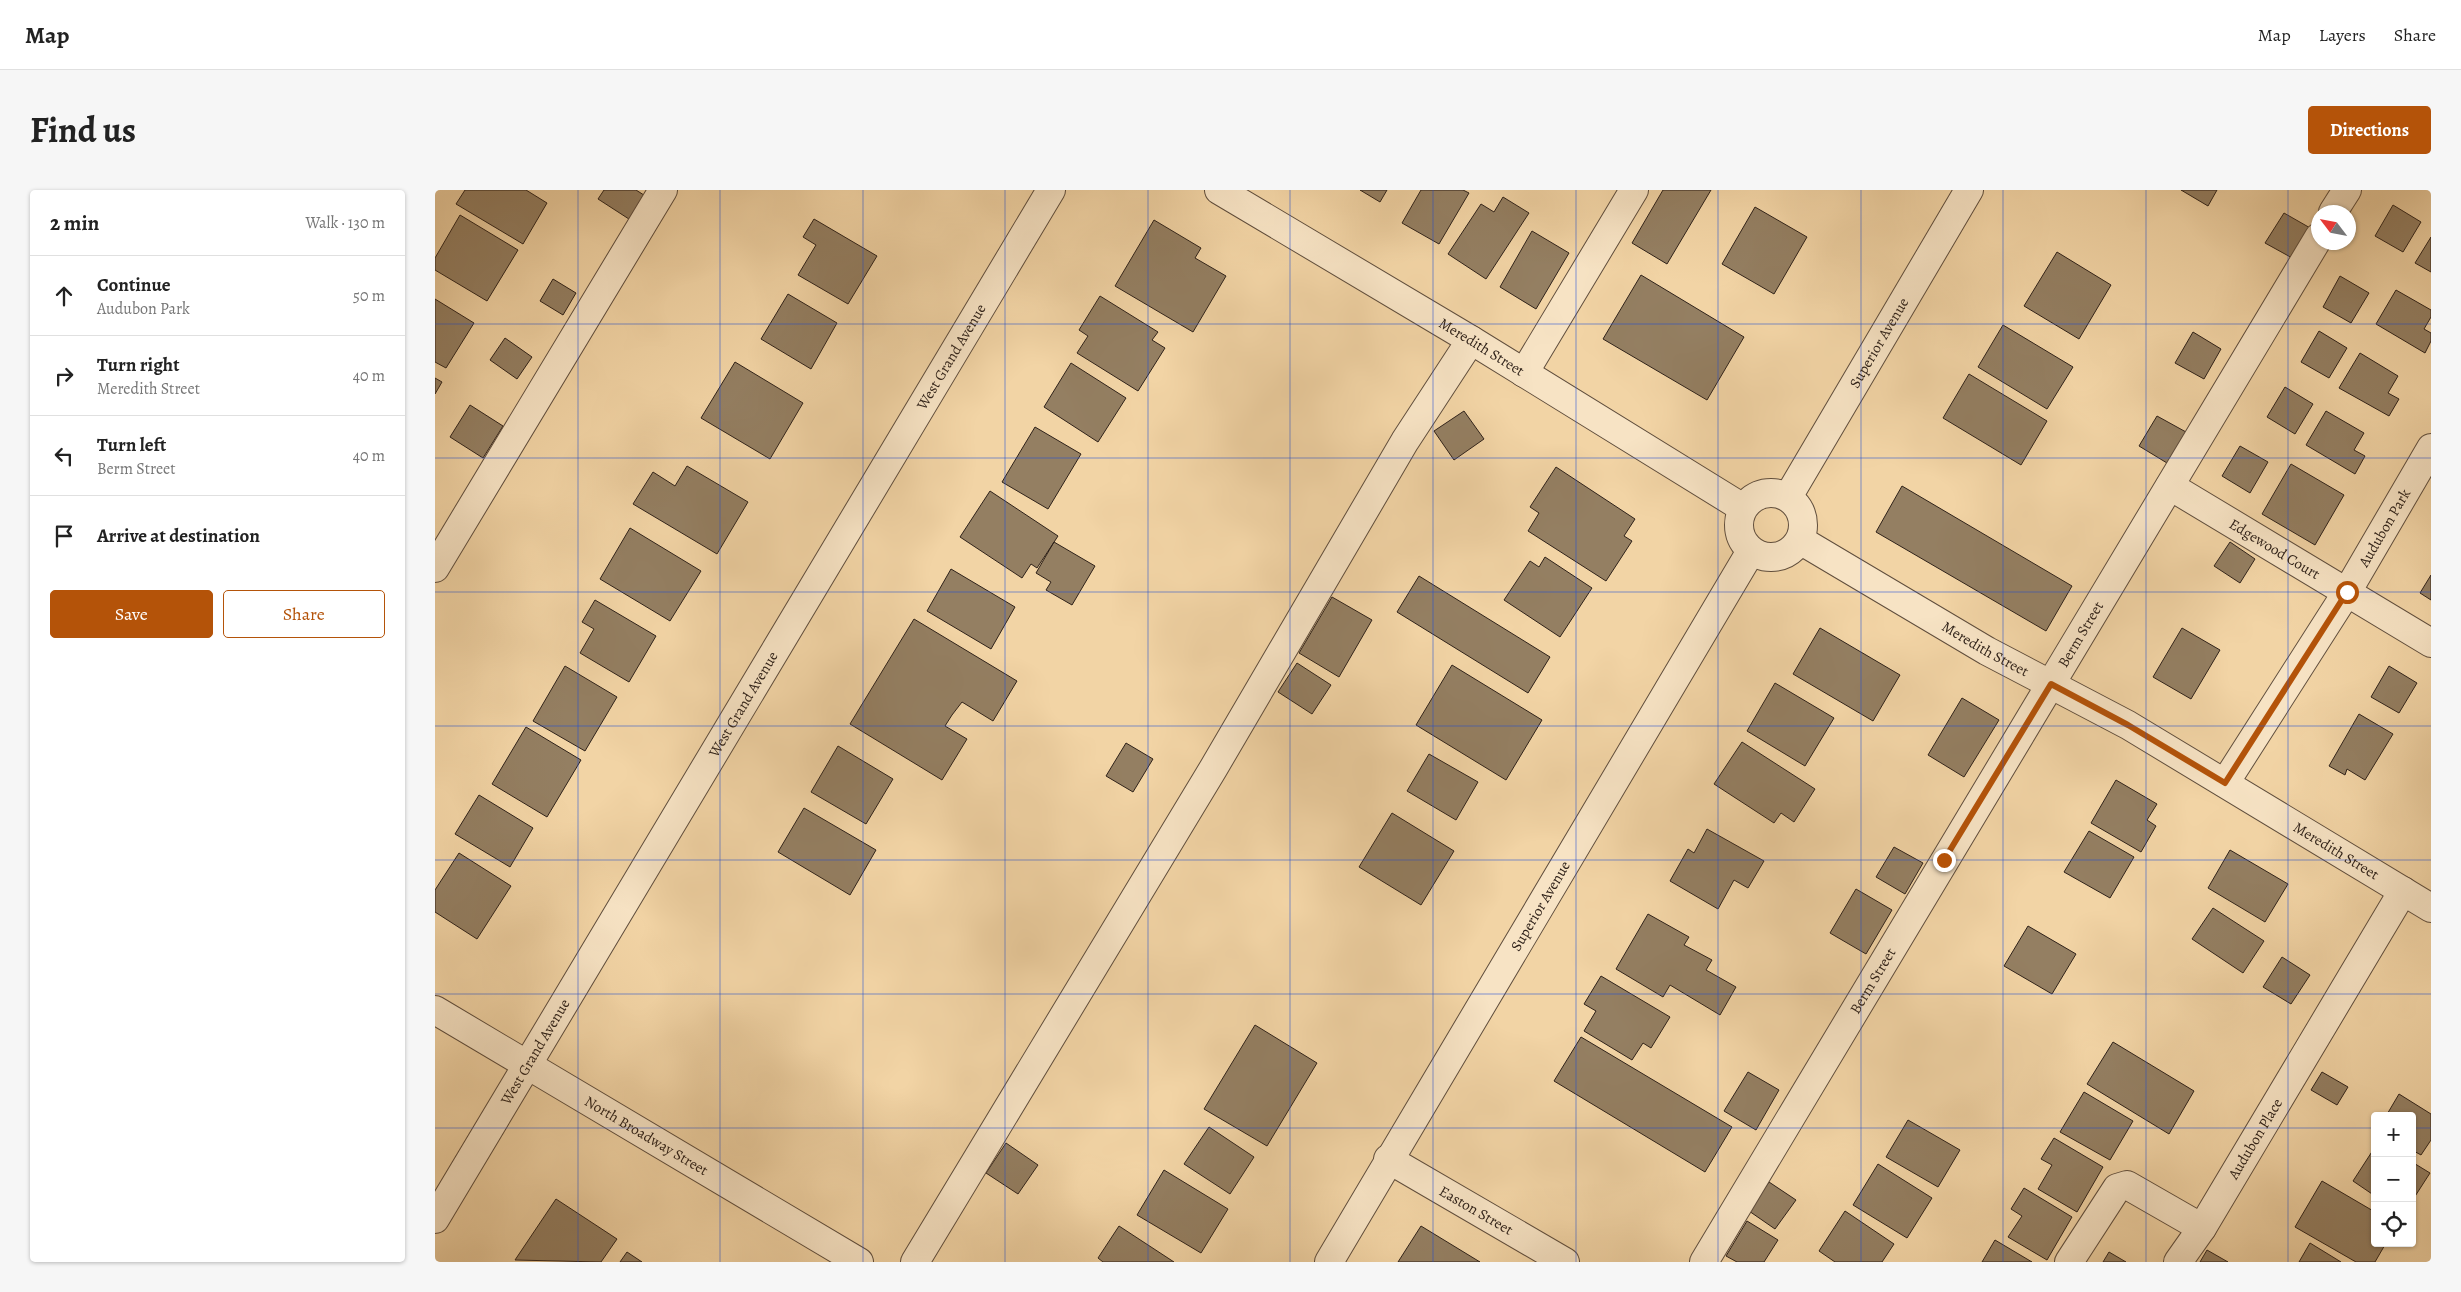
<!DOCTYPE html>
<meta charset="utf-8">
<style>
body{margin:0;font-family:Alegreya,serif;background:#f6f6f6;color:#222}
.controls{position:absolute;right:15px;bottom:15px;display:grid;overflow:hidden;border-radius:5px;box-shadow:0 1px 4px #0004}
.controls button{width:45px;height:45px;display:grid;place-items:center;padding:0;border:0;border-bottom:1px solid #e0e0e0;background:#fff;color:#222;font:25px sans-serif}
.compass{position:absolute;left:1876px;top:15px;width:45px;height:45px;border-radius:50%;background:#fff;box-shadow:0 1px 4px #0004;rotate:302deg}
.stop{position:absolute;width:15px;height:15px;margin:-11px;border:4px solid #b45309;border-radius:50%;background:#fff}
.stop.end{background:#b45309;border-color:#fff;box-shadow:0 1px 5px #0008}
.list{margin:0;padding:0;list-style:none}
h2{display:flex;justify-content:space-between;align-items:center;height:65px;margin:0;padding:0 20px;font-size:21px}
h2 small{font-size:16px;font-weight:400;color:#767676}
.list li{display:grid;grid-template-columns:32px 1fr auto;gap:15px;align-items:center;box-sizing:border-box;height:80px;padding:0 20px;border-top:1px solid #e0e0e0}
.list b{display:block;font-size:19px;white-space:nowrap}
.list p{margin:0;font-size:16px;white-space:nowrap;color:#767676}
.list em{font-size:16px;font-style:normal;color:#767676}
.actions{display:flex;gap:10px;padding:15px 20px}
.actions a{flex:1;padding:11px 0;border:1px solid #b45309;border-radius:5px;text-align:center;font-size:18px;color:#b45309}
.actions .main{background:#b45309;color:#fff}
.icon{flex:none;width:28px;height:28px;fill:none;stroke:currentColor;stroke-width:2;stroke-linecap:round;stroke-linejoin:round}
.map{position:relative;flex:none;width:1996px;height:1072px;overflow:hidden;border-radius:5px}
header{display:flex;align-items:center;gap:30px;box-sizing:border-box;height:70px;padding:0 25px;background:#fff;border-bottom:1px solid #e0e0e0}
header strong{font-size:24px}
nav{display:flex;gap:28px;margin-inline-start:auto;font-size:18px}
.intro{display:flex;align-items:center;justify-content:space-between;box-sizing:border-box;height:120px;padding:0 30px}
h1{margin:0;font-size:35px}
.button{padding:12px 22px;border-radius:5px;background:#b45309;color:#fff;font-size:18px;font-weight:700}
main{display:flex;gap:30px;padding:0 30px}
aside{flex:1;background:#fff;border-radius:5px;box-shadow:0 1px 4px #0004}
.map>svg:first-child{display:block}
</style>
<header>
<strong>Map</strong>
<nav><a>Map</a><a>Layers</a><a>Share</a></nav>
</header>
<div class="intro"><h1>Find us</h1><a class="button">Directions</a></div>
<main>
<aside>
<h2>2 min<small>Walk · 130 m</small></h2>
<ul class="list">
<li><svg class="icon" aria-label="ahead" viewBox="0 0 24 24"><path d="M12 20V5M6 11l6-6 6 6"/></svg><div><b>Continue</b><p>Audubon Park</p></div><em>50 m</em></li>
<li><svg class="icon" aria-label="right" viewBox="0 0 24 24"><path d="M7 20v-9h11M14 6l5 5-5 5"/></svg><div><b>Turn right</b><p>Meredith Street</p></div><em>40 m</em></li>
<li><svg class="icon" aria-label="left" viewBox="0 0 24 24"><path d="M17 20v-9H6M10 6l-5 5 5 5"/></svg><div><b>Turn left</b><p>Berm Street</p></div><em>40 m</em></li>
<li><svg class="icon" aria-label="arrive" viewBox="0 0 24 24"><path d="M6 21V4h12l-3 4 3 4H6"/></svg><div><b>Arrive at destination</b></div></li>
</ul>
<div class="actions"><a class="main">Save</a><a>Share</a></div>
</aside>
<div class="map">
<svg width="1996" height="1072" viewBox="0 0 1996 1072">
<rect width="100%" height="100%" fill="#f2d4a5"/>
<filter id="stains"><feTurbulence type="fractalNoise" baseFrequency=".004" numOctaves="4"/><feColorMatrix values="0 0 0 0 .2 0 0 0 0 .09 0 0 0 0 .02 0 0 0 .5 -.17"/></filter>
<radialGradient id="worn" r=".72"><stop offset=".6" stop-color="#630" stop-opacity="0"/><stop offset="1" stop-color="#630" stop-opacity=".3"/></radialGradient>
<!-- building -->
<path fill="#947f62" stroke="#2f221a" d="M30,0h61l21,13 -24,41 -67,-40z
M169,0h32l11,7 -15,24 -34,-22z
M925,0h27l-7,12z
M986,0h42l6,3 -30,51 -37,-21z
M1228,0h48l-44,74 -35,-21z
M1746,0h36l-9,16z
M1068,7l26,16 -43,66 -38,-25 33,-50 13,8z
M1958,15l28,17 -18,30 -28,-16z
M1320,17l52,30 -33,57 -52,-30z
M1849,23l28,16 -18,30 -29,-16z
M25,25l58,35 -31,51 -52,-31v-12z
M379,29l63,37 -29,48 -50,-29 18,-30 -13,-8z
M719,30l47,28 -6,10 31,18 -33,56 -78,-46z
M1097,41l37,22 -33,56 -36,-22z
M1996,47v35l-16,-9z
M1622,62l54,33 -32,54 -55,-33z
M1206,85l103,62 -37,63 -104,-61z
M1905,86l29,17 -18,30 -28,-16z
M118,89l23,14 -13,22 -23,-14z
M1961,100l35,20v7l-7,12 7,4v8l-6,12 -49,-29z
M353,104l49,29 -26,46 -50,-30z
M665,106l58,36 -6,8 13,8 -27,43 -61,-38 11,-17 -9,-6z
M0,109l39,24 -28,45 -11,-6z
M1568,135l70,42 -26,42 -69,-42z
M1884,141l28,17 -18,30 -28,-16z
M1758,142l28,17 -17,30 -29,-16z
M70,148l27,19 -15,22 -27,-19z
M1925,163l38,23 -10,17 11,6 -10,17 -50,-28z
M300,172l68,41 -33,56 -69,-41z
M636,173l55,35 -28,44 -54,-35z
M1534,184l78,47 -26,44 -78,-47z
M0,188l7,4 -7,12z
M1850,197l28,17 -18,30 -28,-17z
M35,215l33,21 -20,32 -33,-21z
M1029,221l20,28 -30,21 -20,-29z
M1891,221l38,22 -10,17 11,6 -10,18 -49,-29z
M1722,226l29,16 -19,31 -28,-17z
M600,237l46,27 -33,55 -46,-27z
M1805,256l28,16 -18,31 -28,-17z
M1856,274l53,31 -29,50 -53,-31z
M252,276l61,36 -31,52 -84,-50 20,-32 22,14z
M1121,277l79,52 -11,17 8,5 -26,40 -78,-50 11,-18 -9,-6z
M1467,296l170,100 -26,45 -170,-99z
M555,301l68,45 -21,32 -6,-4 -9,14 -62,-41z
M195,338l71,43 -31,50 -70,-42z
M619,352l41,24 -23,39 -26,-15 5,-8 -15,-9z
M1795,352l25,17 -15,24 -26,-17z
M1110,367l47,31 -32,49 -56,-37 26,-39 9,6z
M516,379l64,38 -24,42 -64,-38z
M1996,385v25l-11,-7z
M984,386l131,81 -22,36 -131,-81z
M897,407l40,23 -33,57 -40,-24z
M160,410l61,36 -27,46 -49,-29 14,-24 -12,-7z
M479,429l103,62 -24,40 -31,-19 -10,13 -7,11 22,13 -25,41 -92,-56z
M1385,438l80,47 -27,46 -80,-47z
M1747,438l38,22 -29,49 -38,-22z
M862,473l34,22 -19,29 -34,-22z
M1017,475l90,55 -36,60 -90,-55z
M130,476l52,31 -32,54 -52,-30z
M1954,476l28,17 -18,30 -28,-16z
M1340,493l59,35 -29,48 -58,-35z
M1527,508l37,22 -35,57 -36,-22z
M1924,524l34,20 -28,46 -18,-11 -2,6 -16,-9z
M91,537l55,33 -34,57 -55,-33z
M1307,552l73,47 -21,33 -13,-9 -7,10 -60,-39z
M691,553l27,16 -20,33 -27,-16z
M403,556l55,33 -27,45 -55,-32z
M994,564l49,28 -22,38 -49,-29z
M1681,590l41,24 -10,16 9,6 -15,26 -50,-29z
M44,605l54,33 -23,39 -55,-33z
M369,618l72,42 -26,45 -72,-43z
M957,623l62,38 -33,54 -62,-38z
M1272,639l57,32 -16,27 -14,-8 -16,29 -48,-28 18,-32 6,4z
M1654,641l45,26 -24,41 -46,-26z
M1459,657l29,16 -18,31 -29,-17z
M1795,660l58,34 -23,38 -57,-34z
M24,663l52,33 -34,53 -42,-27v-22z
M1421,699l36,21 -26,44 -36,-21z
M1778,718l51,33 -21,32 -51,-34z
M1213,724l41,23 -5,8 28,15 -6,10 30,17 -16,28 -50,-30 -7,12 -47,-28z
M1593,736l48,28 -24,40 -48,-28z
M1847,767l28,18 -19,29 -28,-17z
M1166,786l69,41 -19,31 -8,-5 -11,17 -48,-29 12,-20 -12,-7z
M820,835l62,38 -50,83 -63,-37z
M1146,847l151,90 -27,45 -151,-91z
M1678,852l81,49 -25,43 -82,-50z
M1313,882l31,18 -23,40 -32,-19z
M1887,882l26,15 -11,18 -26,-15z
M1649,902l49,29 -23,39 -50,-28z
M1964,904l32,20v26l-10,15 -9,-5v-34h-26z
M1473,930l52,30 -22,37 -52,-30z
M774,937l45,30 -24,37 -46,-30z
M1619,948l49,29 -26,45 -39,-23 14,-24 -11,-6z
M571,953l32,22 -20,29 -32,-21z
M1940,957v49l-22,-15z
M1977,972l18,11 -18,28z
M1443,974l54,34 -25,40 -54,-33z
M729,980l64,39 -27,44 -64,-38z
M1887,991l53,31v31h11l-11,19h-19l-61,-35z
M1334,992l27,18 -21,29 -26,-18z
M1589,998l48,29 -25,43 -39,-23 14,-21 -11,-7z
M121,1009l61,40 -16,23 -86,-2z
M1410,1021l49,33 -12,18h-47l-16,-11z
M1312,1031l31,19 -14,22h-27l-11,-6z
M684,1036l55,36h-71l-5,-4z
M986,1036l59,36h-82z
M1560,1050l37,22h-50z
M1875,1053l31,19h-42z
M1772,1060l21,12h-28z
M192,1062l15,10h-22z
M1674,1062l17,10h-23z"/>
<g fill="none" stroke-linecap="round" stroke-linejoin="round">
<!-- minor casing -->
<g stroke="#604e3d" stroke-width="30">
<g id="minor">
<path id="s1" d="M784,0l252,150 272,168"/>
<path d="M1898,22l14,-22"/>
<path d="M1089,183l110,-183"/>
<path id="s2" d="M1735,296l261,157"/>
<circle cx="1336" cy="335" r="32"/>
<path id="s3" d="M1353,307l181,-307"/>
<path id="s4" d="M1365,350l187,111 141,74 303,183"/>
<path d="M0,378l228,-378"/>
<path id="s5" d="M1790,593l122,-191 84,-144"/>
<path id="s6" d="M0,820l424,252"/>
<path id="s7" d="M953,969l177,103"/>
<path id="s8" d="M0,1029l616,-1029"/>
<path d="M480,1072l298,-493 192,-328 66,-101"/>
<path id="s9" d="M894,1072l422,-711"/>
<path id="s10" d="M1269,1072l615,-1025"/>
<path id="s11" d="M1634,1072l48,-74 10,-3 75,43 201,-337"/>
<path d="M1743,1072l24,-34"/>
</g>
</g>
<!-- minor -->
<use href="#minor" stroke="#f7e3c4" stroke-width="28"/>
</g>
<g fill="none" stroke-linecap="round" stroke-linejoin="round">
<!-- route -->
<path stroke="#b45309" stroke-width="6" d="M1509,670l107,-176 77,41 97,58 122,-191"/>
</g>
<!-- grid -->
<path fill="none" stroke="#1d4ed8" stroke-width="1" stroke-opacity="0.55" d="M143,0v1072M285,0v1072M428,0v1072M570,0v1072M713,0v1072M855,0v1072M998,0v1072M1141,0v1072M1283,0v1072M1426,0v1072M1568,0v1072M1711,0v1072M1853,0v1072M0,134h1996M0,268h1996M0,402h1996M0,536h1996M0,670h1996M0,804h1996M0,938h1940M1977,938h19"/>
<g text-anchor="middle" stroke-width="4" stroke-linejoin="round" paint-order="stroke">
<!-- street labels -->
<g font-size="15" fill="#2f221a" stroke="#f7e3c4">
<text dy="5" stroke="none"><textPath href="#s3" startOffset="179">Superior Avenue</textPath></text>
<text dy="5" stroke="none"><textPath href="#s1" startOffset="306">Meredith Street</textPath></text>
<text dy="5" stroke="none"><textPath href="#s8" startOffset="1005">West Grand Avenue</textPath></text>
<text dy="5" stroke="none"><textPath href="#s5" startOffset="301">Audubon Park</textPath></text>
<text dy="5" stroke="none"><textPath href="#s2" startOffset="122">Edgewood Court</textPath></text>
<text dy="5" stroke="none"><textPath href="#s10" startOffset="732">Berm Street</textPath></text>
<text dy="5" stroke="none"><textPath href="#s4" startOffset="215">Meredith Street</textPath></text>
<text dy="5" stroke="none"><textPath href="#s8" startOffset="600">West Grand Avenue</textPath></text>
<text dy="5" stroke="none"><textPath href="#s4" startOffset="620">Meredith Street</textPath></text>
<text dy="5" stroke="none"><textPath href="#s9" startOffset="414">Superior Avenue</textPath></text>
<text dy="5" stroke="none"><textPath href="#s10" startOffset="328">Berm Street</textPath></text>
<text dy="5" stroke="none"><textPath href="#s8" startOffset="195">West Grand Avenue</textPath></text>
<text dy="5" stroke="none"><textPath href="#s6" startOffset="246">North Broadway Street</textPath></text>
<text dy="5" stroke="none"><textPath href="#s11" startOffset="289">Audubon Place</textPath></text>
<text dy="5" stroke="none"><textPath href="#s7" startOffset="102">Easton Street</textPath></text>
</g>
</g>
<rect width="100%" height="100%" filter="url(#stains)"/>
<rect width="100%" height="100%" fill="url(#worn)"/>
</svg>
<div class="controls">
<button>+</button>
<button>−</button>
<button><svg class="icon" aria-label="locate" viewBox="0 0 24 24"><circle cx="12" cy="12" r="6"/><path d="M12 2v4M12 18v4M2 12h4M18 12h4"/></svg></button>
</div>
<svg class="compass" viewBox="-18 -18 36 36"><path d="M0-13l5 13h-10z" fill="#e53935"/><path d="M0 13l5-13h-10z" fill="#767676"/></svg>
<div class="stop" style="left:1912px;top:402px"></div>
<div class="stop end" style="left:1509px;top:670px"></div>
</div>
</main>
